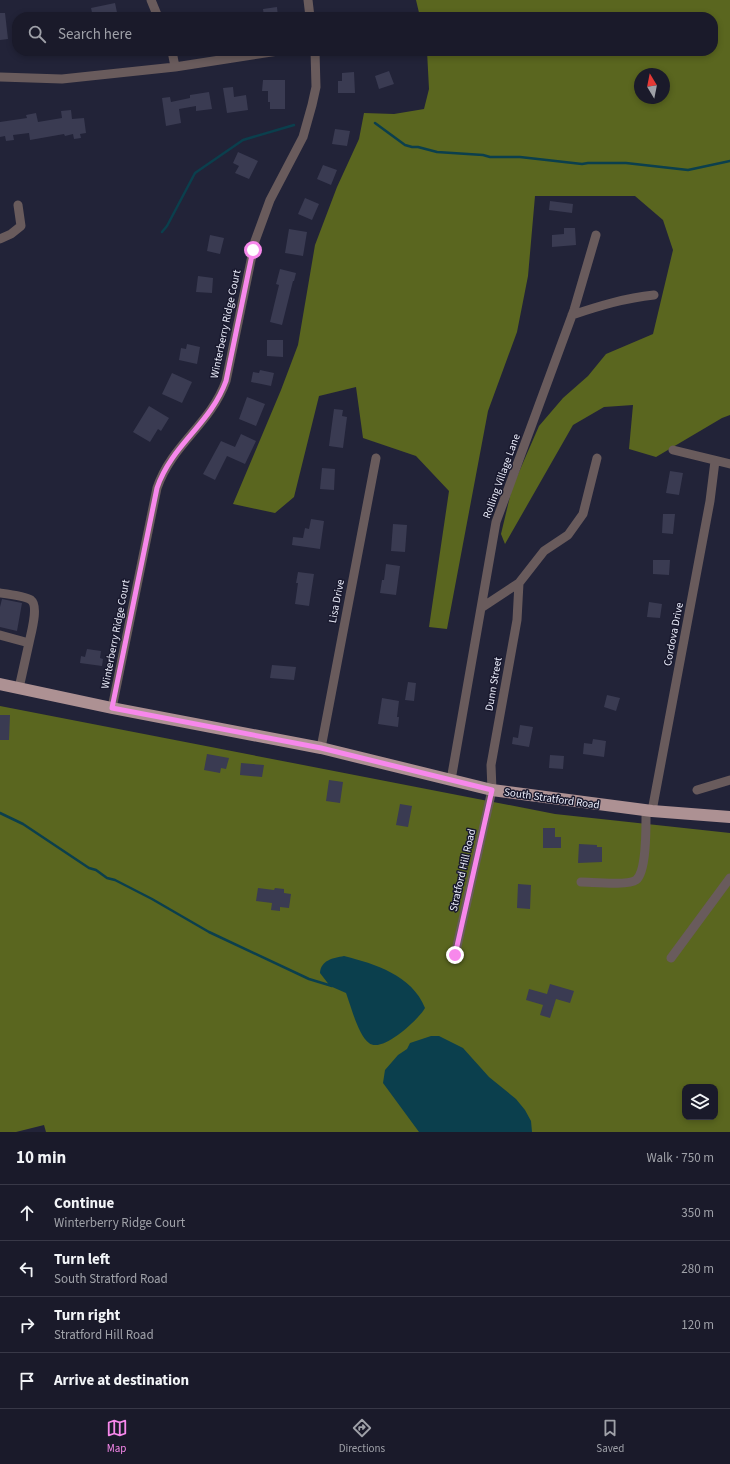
<!DOCTYPE html>
<meta charset="utf-8">
<style>
body{margin:0;font-family:"Source Sans 3",sans-serif;background:#272736;color:#f1f3f6}
.controls{position:absolute;right:12px;bottom:12px;display:grid;overflow:hidden;border-radius:8px;box-shadow:0 2px 6px #0003}
.controls button{width:36px;height:36px;display:grid;place-items:center;padding:0;border:0;border-bottom:1px solid #383847;background:#1a1a2a;color:#f1f3f6;font:20px sans-serif}
.compass{position:absolute;left:634px;top:68px;width:36px;height:36px;border-radius:50%;background:#1a1a2a;box-shadow:0 2px 6px #0003;rotate:350deg}
.stop{position:absolute;width:12px;height:12px;margin:-9px;border:3px solid #f788eb;border-radius:50%;background:#fff}
.stop.end{background:#f788eb;border-color:#fff;box-shadow:0 1px 4px #0008}
.list{margin:0;padding:0;list-style:none}
h2{display:flex;justify-content:space-between;align-items:center;height:52px;margin:0;padding:0 16px;font-size:17px}
h2 small{font-size:13px;font-weight:400;color:#9fa1a8}
.list li{display:grid;grid-template-columns:26px 1fr auto;gap:12px;align-items:center;box-sizing:border-box;height:56px;padding:0 16px;border-top:1px solid #383847}
.list b{display:block;font-size:15px;white-space:nowrap}
.list p{margin:0;font-size:13px;white-space:nowrap;color:#9fa1a8}
.list em{font-size:13px;font-style:normal;color:#9fa1a8}
.icon{flex:none;width:22px;height:22px;fill:none;stroke:currentColor;stroke-width:2;stroke-linecap:round;stroke-linejoin:round}
.map{position:relative;flex:none;width:730px;height:1132px;overflow:hidden}
.search{position:absolute;background:#1a1a2a;box-shadow:0 2px 6px #0003;left:12px;right:12px;top:12px;height:44px;display:flex;align-items:center;gap:10px;box-sizing:border-box;padding:0 14px;border-radius:16px;color:#9fa1a8;font-size:15px}
.sheet{height:276px;background:#1a1a2a}
nav{display:flex;justify-content:space-around;align-items:center;box-sizing:border-box;height:56px;border-top:1px solid #383847;background:#1a1a2a;font-size:11px;color:#9fa1a8}
nav a{display:grid;justify-items:center;gap:2px}
nav .on{color:#f788eb}
.map>svg:first-child{display:block}
</style>
<div class="map">
<svg width="730" height="1132" viewBox="0 0 730 1132">
<rect width="100%" height="100%" fill="#222338"/>
<!-- forest -->
<path fill="#5a661f" fill-rule="evenodd" d="M416,0h314v415l-8,3 -66,39 -27,-8 4,-44 -29,2 -31,18 -68,119 -4,-10 11,-46 27,-62 24,-28 25,-22 18,-22 47,-20 20,-84 -10,-30 -28,-24h-100l-7,80 -11,56 -29,79 -41,218 -18,-2 20,-136 -33,-35 -53,-18 -7,-51 -37,9 -25,101 -19,16 -42,-9 48,-114 17,-45 17,-100 22,-58 22,-48 5,-26 30,1 30,-5 5,-20 -2,-38h286v-34h-293zM640,74h24v24h-24z
M0,706l555,108 175,19v299h-684l-2,-7 -28,7h-16zM685,1087h30v30h-30z"/>
<!-- water -->
<path fill="#0b3f4d" d="M344,956c31,8 68,19 81,52 -6,11 -43,46 -56,35 -11,-8 -18,-37 -23,-50l-16,-7 -10,-13c1,-13 13,-15 24,-17z
M431,1036h8l24,12 26,29 27,22 9,11 6,11 1,11h-113l-36,-49 2,-13 13,-15 9,-6 3,-6z"/>
<g fill="none" stroke-linecap="round" stroke-linejoin="round">
<!-- stream -->
<path stroke="#0b3f4d" stroke-width="2.5" d="M375,123l30,22 7,2h6l19,5 46,3 7,2h30l62,7 6,-1h38l62,7 42,-9
M162,232l5,-6 28,-53 48,-33 51,-15
M0,813l23,11 66,44 7,2 11,8 8,2 37,19 57,33 100,47 23,7"/>
</g>
<!-- building -->
<path fill="#3a3b52" d="M115,3l3,14h-25l-2,-9z
M277,7l1,10h-14l-1,-8z
M0,13h5l3,26 -8,1z
M389,71l5,13 -15,5 -4,-13z
M354,72l1,21h-17v-12h4v-8z
M263,80h22v29h-15v-7h-2v-11h-6z
M233,87l1,10 12,-2 2,15 -21,3 -4,-25z
M209,92l3,17 -16,2v-5l-17,3 2,14 -15,3 -4,-28 8,-1 1,5 19,-4v-3z
M71,110l1,9 12,-1 2,15 -6,1 1,4 -7,1 -1,-5 -8,2 -1,-2 -34,6 -1,-7 -16,2 1,5 -8,1 -1,-5 -5,1v-15l27,-4 -1,-3 10,-2 2,9 24,-4 -1,-7z
M335,129l15,2 -3,15 -15,-2z
M238,152l20,9 -9,18 -14,-6 4,-7 -6,-3z
M323,165l14,5 -6,15 -14,-6z
M305,198l14,6 -7,16 -14,-6z
M550,201l23,3 -1,9 -23,-3z
M564,228h11l1,17 -24,2v-12l12,-1z
M289,229l18,3 -4,24 -18,-3z
M210,235l14,3 -4,16 -13,-3z
M280,269l16,4 -2,8h-1l-11,44 -12,-3 9,-37 -3,-1z
M198,276l15,2 -1,15 -16,-1z
M267,340h16v17l-16,-1z
M187,344l13,3 -3,17 -18,-4 2,-12 5,1z
M260,370l14,3 -3,13 -20,-4 2,-10 6,1z
M172,373l20,9 -10,21 -20,-9z
M247,397l18,7 -9,22 -17,-7z
M149,406l20,12 -8,13 -3,-2 -8,13 -17,-10z
M334,409l9,1 -1,6 5,1 -4,31 -14,-2z
M241,434l15,7 -11,23 -18,-8 -12,24 -12,-6 18,-33 14,6z
M322,468l13,1 -1,21 -14,-1z
M670,471l13,2 -4,22 -13,-2z
M663,514h12l-2,20 -11,-1z
M311,519l13,2 -4,28 -28,-4 1,-8 10,1 2,-10 4,1z
M393,524l14,1 -2,27 -14,-1z
M653,560h17l-1,15 -16,-1z
M386,564l14,2 -4,29 -16,-2 2,-13h2z
M298,572l16,2 -5,32 -14,-2 3,-21h-2z
M2,599l20,4 -5,28 -17,-4v-20z
M649,602l13,2 -2,14 -13,-1z
M87,649l14,2 -1,7 3,1 -1,7 -22,-3 1,-7 4,1z
M272,665l24,2 -2,13 -24,-2z
M408,682l8,1 -2,18 -9,-1z
M607,695l13,3 -4,13 -12,-4z
M382,698l17,3 -2,16h2l-1,10 -20,-3z
M0,715h10l-1,25h-9z
M520,725l13,2 -4,20 -17,-3 1,-7 5,1z
M593,739l13,2 -2,16 -21,-3 1,-11 8,1z
M207,754l22,4 -3,11 -5,-1 -1,5 -16,-3z
M550,755l14,1 -1,13 -14,-1z
M241,763l23,2 -2,12 -22,-2z
M329,780l14,2 -3,21 -14,-2z
M400,804l12,2 -4,21 -12,-2z
M543,828h12v9h6v11h-18z
M579,844l18,1v2h5v15l-24,1z
M518,884l13,1 -1,24 -13,-1z
M258,888l16,2 1,-2 9,1v4l7,1 -2,14 -9,-1v4l-9,-1 1,-7 -16,-2z
M550,984l24,7 -4,12 -14,-4 -6,19 -10,-3 3,-10 -17,-5 3,-11 18,5z"/>
<g fill="none" stroke-linecap="round" stroke-linejoin="round">
<!-- minor -->
<path stroke="#695b5c" stroke-width="9" d="M151,0l7,17
M308,0l2,17
M172,51l3,16
M0,77l62,2 113,-12 103,-16
M0,239l11,-5 10,-8 -3,-21
M572,315c27,-9 53,-17 82,-20
M673,450l57,14
M0,593c8,1 25,3 31,7 8,6 0,33 -2,43
M481,608l38,-25 25,-32 24,-16 15,-21 14,-56
M0,635l29,8 -10,45
M112,708l45,-220c15,-44 53,-63 69,-107l29,-140 15,-41 33,-63 9,-32 4,-18 -1,-36
M321,748l55,-290
M451,780l45,-258 78,-212 22,-75
M697,790l33,-10
M652,811l58,-310 5,-40
M581,882c11,0 47,4 55,-2 11,-8 10,-56 10,-70
M455,955l37,-165 -1,-25 26,-145 2,-37
M671,958l59,-80"/>
<!-- major -->
<path stroke="#ad9193" stroke-width="12" d="M0,684l112,24 209,40 171,42 160,21 78,6"/>
</g>
<g fill="none" stroke-linecap="round" stroke-linejoin="round">
<!-- route -->
<path stroke="#f788eb" stroke-width="5" d="M253,250l-27,131c-16,44 -54,63 -69,107l-45,220 209,40 171,42 -37,165"/>
</g>
<g text-anchor="middle" stroke-width="3" stroke-linejoin="round" paint-order="stroke">
<!-- street labels -->
<g font-size="11" fill="#eceefc" stroke="#19192e">
<text transform="translate(225 324) rotate(-78)" y="4">Winterberry Ridge Court</text>
<text transform="translate(501 476) rotate(-70)" y="4">Rolling Village Lane</text>
<text transform="translate(336 601) rotate(-79)" y="4">Lisa Drive</text>
<text transform="translate(115 634) rotate(-79)" y="4">Winterberry Ridge Court</text>
<text transform="translate(673 634) rotate(-79)" y="4">Cordova Drive</text>
<text transform="translate(493 684) rotate(-80)" y="4">Dunn Street</text>
<text transform="translate(552 798) rotate(8)" y="4">South Stratford Road</text>
<text transform="translate(462 870) rotate(-77)" y="4">Stratford Hill Road</text>
</g>
</g>
</svg>
<div class="controls">
<button><svg class="icon" aria-label="layers" viewBox="0 0 24 24"><path d="M12 4l9 5-9 5-9-5zM3 14l9 5 9-5"/></svg></button>
</div>
<svg class="compass" viewBox="-18 -18 36 36"><path d="M0-13l5 13h-10z" fill="#e53935"/><path d="M0 13l5-13h-10z" fill="#9fa1a8"/></svg>
<div class="stop" style="left:253px;top:250px"></div>
<div class="stop end" style="left:455px;top:955px"></div>
<div class="search"><svg class="icon" aria-label="search" viewBox="0 0 24 24"><circle cx="10" cy="10" r="6"/><path d="M15 15l6 6"/></svg>Search here</div>
</div>
<section class="sheet">
<h2>10 min<small>Walk · 750 m</small></h2>
<ul class="list">
<li><svg class="icon" aria-label="ahead" viewBox="0 0 24 24"><path d="M12 20V5M6 11l6-6 6 6"/></svg><div><b>Continue</b><p>Winterberry Ridge Court</p></div><em>350 m</em></li>
<li><svg class="icon" aria-label="left" viewBox="0 0 24 24"><path d="M17 20v-9H6M10 6l-5 5 5 5"/></svg><div><b>Turn left</b><p>South Stratford Road</p></div><em>280 m</em></li>
<li><svg class="icon" aria-label="right" viewBox="0 0 24 24"><path d="M7 20v-9h11M14 6l5 5-5 5"/></svg><div><b>Turn right</b><p>Stratford Hill Road</p></div><em>120 m</em></li>
<li><svg class="icon" aria-label="arrive" viewBox="0 0 24 24"><path d="M6 21V4h12l-3 4 3 4H6"/></svg><div><b>Arrive at destination</b></div></li>
</ul>
</section>
<nav>
<a class="on"><svg class="icon" aria-label="map" viewBox="0 0 24 24"><path d="M3 6l6-2 6 2 6-2v14l-6 2-6-2-6 2zM9 4v14M15 6v14"/></svg>Map</a>
<a><svg class="icon" aria-label="directions" viewBox="0 0 24 24"><path d="M12 3l9 9-9 9-9-9zM9 14v-3h6M13 9l2 2-2 2"/></svg>Directions</a>
<a><svg class="icon" aria-label="saved" viewBox="0 0 24 24"><path d="M7 4h10v16l-5-4-5 4z"/></svg>Saved</a>
</nav>
